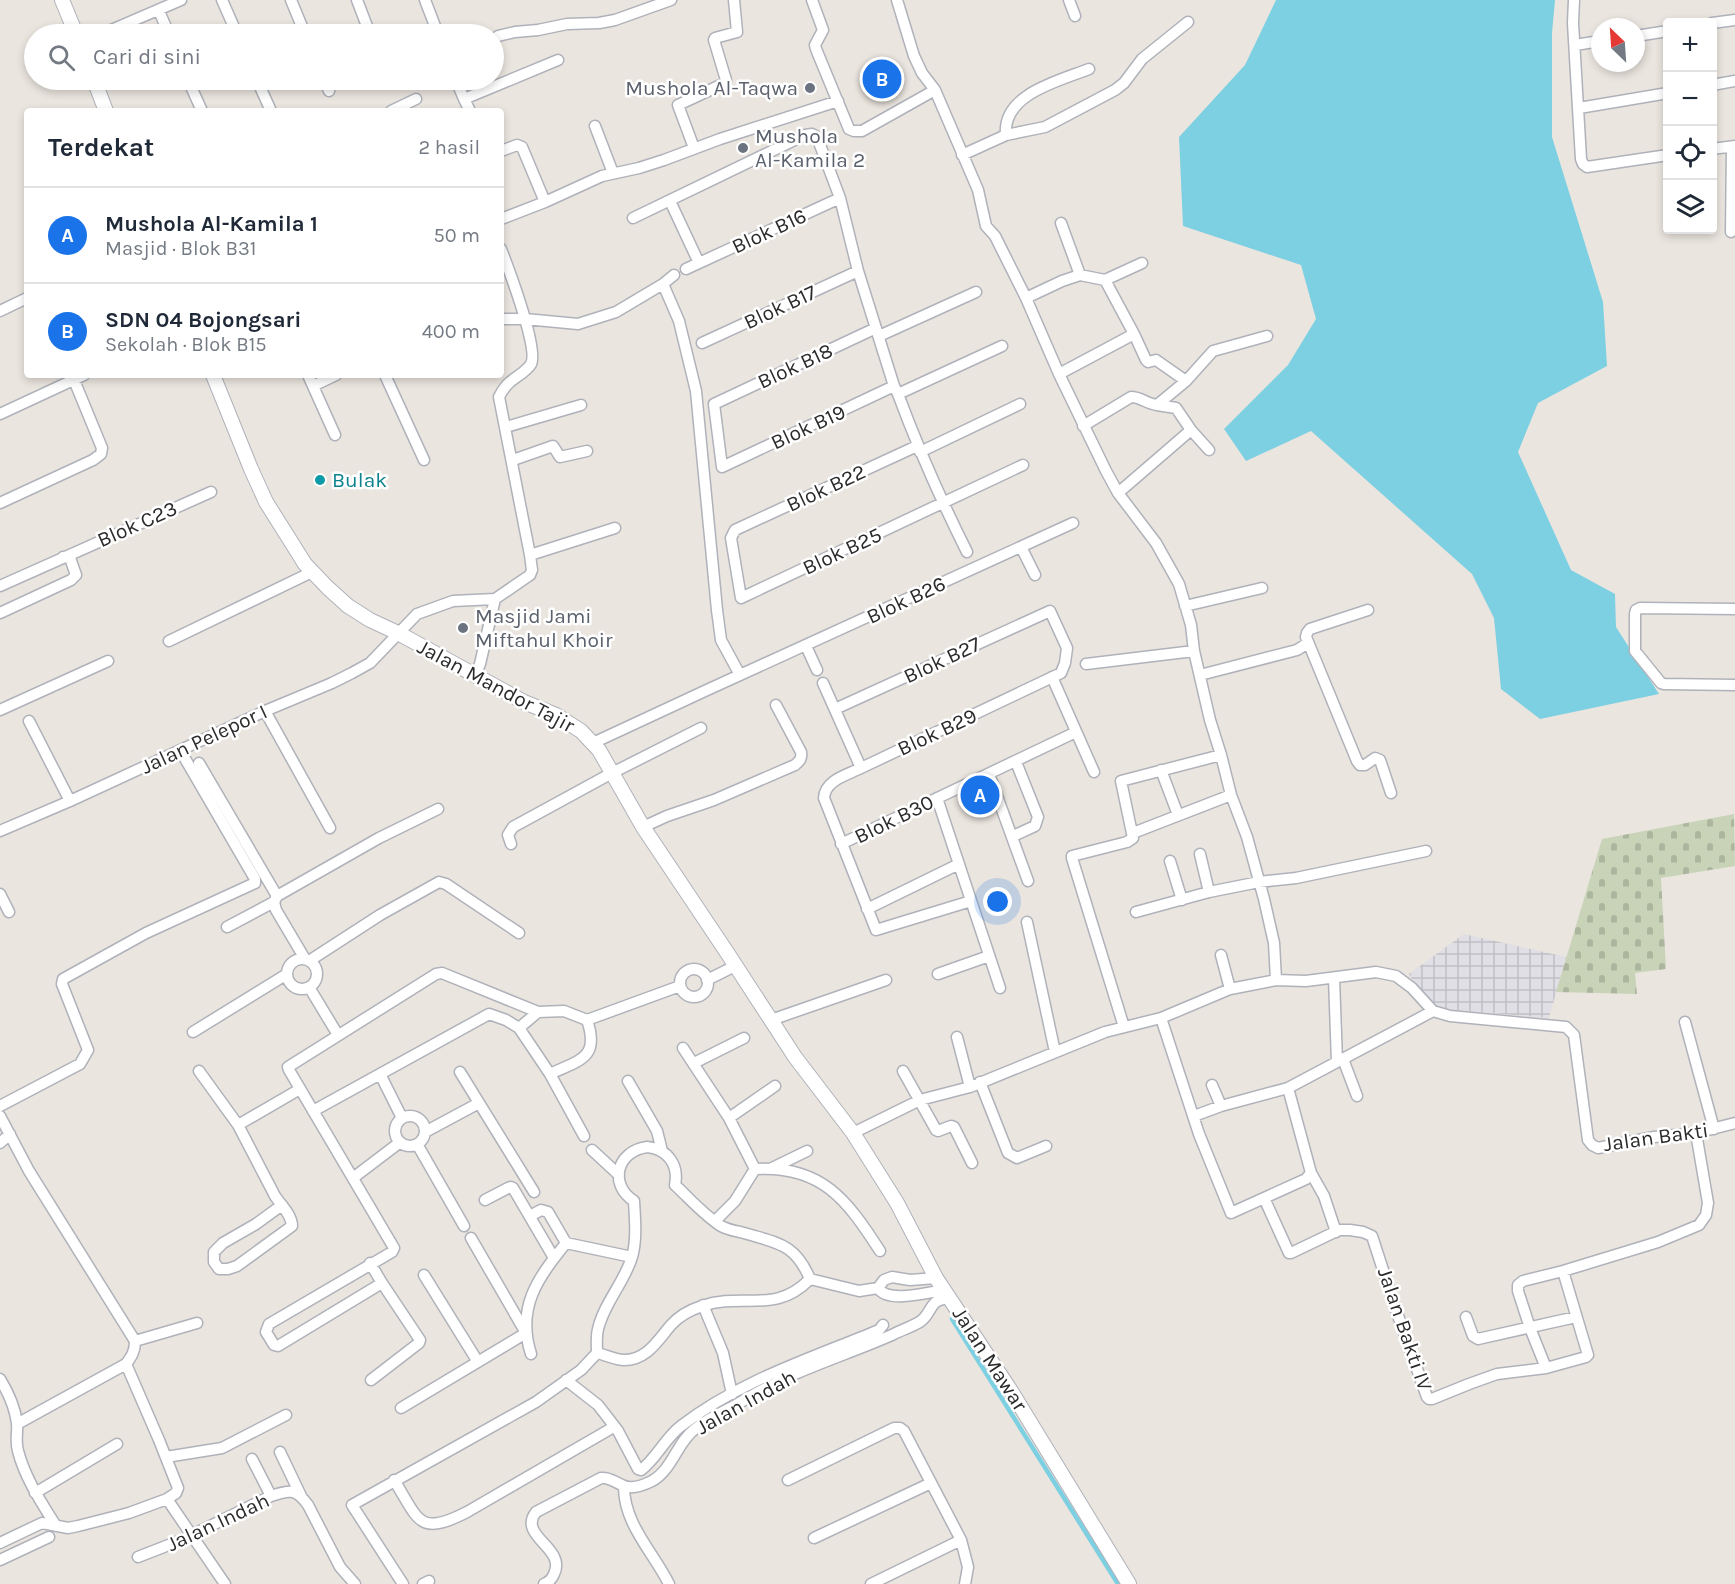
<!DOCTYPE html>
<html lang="id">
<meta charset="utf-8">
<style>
body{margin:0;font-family:Karla,sans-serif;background:#f2f2f3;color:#1f2937}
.controls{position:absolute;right:18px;top:18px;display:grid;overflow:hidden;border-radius:6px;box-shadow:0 3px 9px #0003}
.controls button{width:54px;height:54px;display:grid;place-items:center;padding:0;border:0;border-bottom:2px solid #e0e1e3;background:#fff;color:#1f2937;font:30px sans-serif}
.compass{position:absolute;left:1591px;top:18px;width:54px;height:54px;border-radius:50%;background:#fff;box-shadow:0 3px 9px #0003;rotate:335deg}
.you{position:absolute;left:998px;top:902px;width:21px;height:21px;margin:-15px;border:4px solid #fff;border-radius:50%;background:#1a73e8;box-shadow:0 0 0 9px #1a73e833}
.badge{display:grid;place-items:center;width:39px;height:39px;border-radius:50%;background:#1a73e8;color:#fff;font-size:20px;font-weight:700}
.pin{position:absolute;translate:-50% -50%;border:3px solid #fff;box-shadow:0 2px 6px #0006}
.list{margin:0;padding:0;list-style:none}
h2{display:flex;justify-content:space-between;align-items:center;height:78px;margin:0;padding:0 24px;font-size:26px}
h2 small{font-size:20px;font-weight:400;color:#747a83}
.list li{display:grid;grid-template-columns:39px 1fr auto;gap:18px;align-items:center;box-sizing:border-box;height:96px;padding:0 24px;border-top:2px solid #e0e1e3}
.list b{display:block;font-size:22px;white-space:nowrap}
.list p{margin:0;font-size:20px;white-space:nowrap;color:#747a83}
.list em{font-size:20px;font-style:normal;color:#747a83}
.icon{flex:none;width:33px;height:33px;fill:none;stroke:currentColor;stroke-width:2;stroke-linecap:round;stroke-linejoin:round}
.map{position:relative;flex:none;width:1735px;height:1584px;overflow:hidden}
.search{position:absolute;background:#fff;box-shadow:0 3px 9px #0003;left:24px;top:24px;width:480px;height:66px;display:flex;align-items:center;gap:15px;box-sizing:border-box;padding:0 21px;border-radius:33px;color:#747a83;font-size:22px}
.panel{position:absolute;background:#fff;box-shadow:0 3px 9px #0003;left:24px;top:108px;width:480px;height:270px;border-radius:6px}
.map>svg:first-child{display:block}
</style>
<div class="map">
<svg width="1735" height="1584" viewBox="0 0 1735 1584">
<defs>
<pattern id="industrial-grid" width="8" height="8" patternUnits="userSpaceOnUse" patternTransform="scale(1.5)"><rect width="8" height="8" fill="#e0dfe5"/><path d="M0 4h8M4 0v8" fill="none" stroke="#c0c0c5"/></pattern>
<pattern id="cemetery-stones" width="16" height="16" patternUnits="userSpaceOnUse" patternTransform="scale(1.5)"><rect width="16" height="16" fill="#c8d3b8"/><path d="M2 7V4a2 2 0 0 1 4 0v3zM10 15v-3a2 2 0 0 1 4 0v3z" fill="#acb59e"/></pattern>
</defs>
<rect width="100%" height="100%" fill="#ebe5df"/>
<!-- industrial -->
<path fill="url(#industrial-grid)" d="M1464,934l102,23 -17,61 -96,-8 -24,-5 -20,-31z"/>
<!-- cemetery -->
<path fill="url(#cemetery-stones)" d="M1734,814l1,52 -74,12 5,91 -31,4 2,21 -81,-2 46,-153z"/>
<!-- water -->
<path fill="#7dd0e2" d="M1276,0h279l-3,33v104l51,165 4,64 -69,37 -20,49 53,118 44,24 1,33 43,67 -119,25 -39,-30 -7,-71 -22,-44 -161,-143 -65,30 -22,-32 64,-64 28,-46 -15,-54 -118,-39 -4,-89 66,-72z"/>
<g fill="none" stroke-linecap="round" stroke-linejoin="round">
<!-- stream -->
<path stroke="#7dd0e2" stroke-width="4.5" d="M952,1319l166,265"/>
<!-- minor casing -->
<g stroke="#afb2ba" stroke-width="13">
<path id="minor" d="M222,0l15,34
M291,0l14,34
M357,0l13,34
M425,0l13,34
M812,0l11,30 -8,15 1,4 33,80 5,2h8l73,-41
M897,0l17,56 8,17 13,17 43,100 8,36 9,10 31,62 33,76 47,97 12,22 38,50 23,41 12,41 3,26 16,69 11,35 10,40 16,42 17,62 10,44 2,37
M1069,0l6,16
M1574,0l-1,23 8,136 2,5 4,3 81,-12
M159,11l10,23
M1712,23l23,-3
M102,34l79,-34
M1636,36l32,-5
M494,40l4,-4 17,-4 23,-2 29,-6 32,-1 16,-3 56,-20
M1575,45l25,-4
M188,80l14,31
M257,80l14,31
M324,80l5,11
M456,80l8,19 94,-39
M1712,85l23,-4
M464,99l6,12
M1579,108l89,-15
M391,111l25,-12
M595,126l18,47
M1006,135l39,-8 70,-37 9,-7 18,-24 46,-37
M694,148l-16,-43 47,-22 1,-3 -12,-40 1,-2 22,-6 -3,-32
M1712,149l23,-3
M501,151l16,-6 5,2 23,55
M962,155l44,-20c-4,-41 53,-54 83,-66
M670,201l29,62 -13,6
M633,218l172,-83 7,-1 5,3 23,61 18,73 36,115 4,8c20,54 43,106 69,158
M501,219l44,-17 57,-26 37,-8 25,-8 56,-21 118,-38
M1061,223l19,52
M1731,232l1,-85
M699,263l141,-65
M674,275l-11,9 16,37 17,70 21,219 4,30 19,35
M1105,280l29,54 12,26 2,2 8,-2 30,21
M1026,298l36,-17 18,-6 25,5 37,-17
M0,311l27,-13
M501,319h24l53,5 38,-12 47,-28
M876,328l-162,76 8,63 172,-81
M879,336l97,-44
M702,343l156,-72
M1059,374l75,-40
M308,375l27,60
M385,375l39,85
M313,386l23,-11
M898,394l104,-48
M0,414l84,-39
M1083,426l48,-29c10,0 16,7 26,8
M506,427l75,-22
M1191,430l18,20
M917,446l-182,84 -4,8 10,60 282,-133
M920,452l100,-48
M513,460l40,-14 7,11 27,-6
M1118,493l73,-63 -15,-22 -19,-3 29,-24 27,-30 54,-15
M0,503l93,-43 8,-6 1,-6 -28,-68
M1021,547l14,28
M530,555l85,-27
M0,586l211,-94
M1185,606l77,-18
M1735,609l-95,-1 -4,2 -1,4v37l26,32 3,1 71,1
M1368,610l-58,19 -3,4 -1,4 51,124 3,4h5l10,-7 5,2 11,33
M0,613l71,-33 5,-5 -6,-17 -7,-1
M169,641l143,-69
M806,646l11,24
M1086,664l108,-13
M475,675l5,-11 15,-65
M1200,675l97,-25 11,-7
M1052,677l42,95
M823,683l38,85
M835,709l215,-98 17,37 -2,15 -4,10 -200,95c-14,7 -36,12 -37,30l52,132 95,-29
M0,710l108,-49
M265,711l65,117
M29,721l41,80
M593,743l114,-53 366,-167
M199,763l78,133
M1161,770l17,45
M989,774l39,107
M937,798l63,190
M643,827l24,-11 47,-16 81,-35c5,-4 7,-7 6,-13l-25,-47
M0,831l70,-30 195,-90 67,-28 20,-10 18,-10 47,-49 36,-13 42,-2 35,-24 2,-5 -2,-15 -31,-158c3,-6 6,-11 11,-15 7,-6 16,-10 21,-18 8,-15 -23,-97 -30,-115
M1133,833l98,-38
M1013,836l22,-10 3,-9 -22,-55
M511,844l-3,-9 5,-8 99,-54 89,-45
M841,844l235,-112
M1200,854l9,38
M1170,861l12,39
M0,894l9,18
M867,909l92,-45
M1136,912l73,-20 50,-10 37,-4 130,-27
M1027,922l28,130
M227,927l47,-25
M1221,955l9,34
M305,959l-29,-49 -2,-8 3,-6 102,-58 59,-29
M287 974a15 15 0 1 1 30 0a15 15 0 1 1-30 0Z
M309,961l71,-46 59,-33 7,2 73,49
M680 983a14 14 0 1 1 28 0a14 14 0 1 1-28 0Z
M938,974l51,-18
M1334,978l3,84
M707,980l28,-14
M309,987l29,48
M1161,1018l38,116 32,79 75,-34 5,-6 -23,-85 145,-77
M771,1020l115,-40
M1685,1022l29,107
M1124,1027l-52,-169v-2l55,-14 6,-4 -12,-57 100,-26
M519,1028l19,-16
M193,1032l94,-58
M957,1037l13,50
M683,1048l46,70 26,51
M1343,1059l14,37
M694,1063l50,-25
M199,1071l39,54 37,71c6,9 17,19 17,30l-55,40 -9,3h-9l-5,-7v-10l9,-9 33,-19 26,-19
M903,1071l33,59 2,1 13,-5 3,1 18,36
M460,1072l74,120
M380,1074l22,44
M550,1074c30,-14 50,-16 37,-54
M628,1081l29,50 5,20
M980,1082l28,71 9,5 29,-12
M1212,1085l9,21
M0,1106l80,-42 8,-14 -26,-66 1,-5 83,-46 109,-50v-4l-75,-129
M313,1111l176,-97 17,6 13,8 31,46 34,62
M395 1131a15 15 0 1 1 30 0a15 15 0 1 1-30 0Z
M0,1116l29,55 106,170c0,10 -3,15 -9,23l33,76 19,48 -2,5 -9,6 -38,14 -51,13 -10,2 -26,-5 -42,20
M1194,1116l27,-10 67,-18
M729,1118l46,-32
M238,1125l62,-36
M425,1132l54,-29
M853,1133l67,-33 50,-13 135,-55 56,-14 69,-29 46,-9 30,1 70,-9 20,4 16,12 21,23 17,5 116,11 8,8 14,105 4,5 6,3 56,-11 42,-4 39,-10
M0,1143l10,-9
M417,1144l47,82
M647,1147c21,2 32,18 28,38 15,14 29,30 46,41 7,4 15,5 23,7 33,10 51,10 66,46 -35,36 -67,13 -108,27 -12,4 -23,10 -31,19 -13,15 -24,35 -47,35 -8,0 -18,-5 -27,-7 0,-8 -1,-16 1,-24 6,-26 26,-46 34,-72 5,-17 3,-38 2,-56 -26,-17 -17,-50 13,-54z
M592,1150l27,25
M772,1168l35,-17
M1311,1173l13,23 12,36
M353,1178l46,-35
M1264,1198l25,55h2l48,-23h11l13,2 9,4 24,74 31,87 2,2h3l37,-15 28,-10 49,-6 40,-11 2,-2 -25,-84 95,-29 41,-17 7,-10 2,-12 -12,-70
M485,1200l23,-12 3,-1 2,1 41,70
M530,1216l11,-6 7,2 18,31
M715,1221l20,-20 20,-32c67,-4 92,31 125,82
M370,1263l12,20
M424,1275l54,87
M810,1279l49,12 19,-3 6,-8 8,-3 18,3 26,-2
M878,1288c10,16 50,4 67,2
M703,1305l20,48 9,41
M1466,1317l7,19 5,3 98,-22
M135,1341l62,-18
M531,1354c-15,-47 7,-76 35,-111l66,14
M1546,1368l-16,-40 -12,-37v-6l5,-4 40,-10
M0,1379c8,13 15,29 17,44 1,9 -2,18 1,28 7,27 23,51 38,75
M371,1380l48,-37 1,-3 -38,-57 -104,63 -4,-1 -8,-13 3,-8 123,-72 2,-4 -105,-178 -1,-3 148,-93 6,-1 96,39 26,-1 23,9 93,-34
M566,1380l32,25 17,22
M401,1408l125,-75 -55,-95
M17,1424l109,-60
M280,1452l21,44
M166,1457l56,-9 64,-33
M252,1459l19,37
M394,1480c25,40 24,57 73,32l145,-84 3,-1 3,4 20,38 3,1c16,-12 24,-32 40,-44 58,-45 131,-68 198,-96l4,-5
M788,1480l106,-52h6l4,3 57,109 7,27 -3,17
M624,1487c0,37 29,65 45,97
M35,1493l82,-49
M167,1499l58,85
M814,1538l117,-55
M138,1557l46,-18 87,-43c18,-6 25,-8 37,9l32,62 15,17
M0,1560l49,-23
M403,1584l-51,-79 184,-103 45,-32 16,-17
M423,1584l6,-3
M544,1584c5,-2 8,-5 10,-10 13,-26 -37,-38 -18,-62l65,-34c9,-1 13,4 21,7 9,5 22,0 30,-4 21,-12 25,-39 43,-52 12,-10 26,-16 39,-23 20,-12 40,-23 61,-32 32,-14 65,-25 97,-39 9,-5 20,-8 29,-14 12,-9 8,-24 30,-22
M871,1584l90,-44"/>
</g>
<!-- tertiary casing -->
<g stroke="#afb2ba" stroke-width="16">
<path id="tertiary" d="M62,0l14,34
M94,80l12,31
M213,375l38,94 15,33 39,62 23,24 20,18 22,14 28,13 126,69 32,13 25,16 18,19 44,77 85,127 67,103 58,76 44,70 39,75 75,113 118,193"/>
</g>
<!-- minor -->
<use href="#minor" stroke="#fff" stroke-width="10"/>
<!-- tertiary -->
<use href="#tertiary" stroke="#fff" stroke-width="14"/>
</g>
<!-- markers -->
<g fill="#6b7280" stroke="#fff" stroke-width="2">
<circle cx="810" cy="88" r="6"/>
<circle cx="743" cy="148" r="6"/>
<circle cx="463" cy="628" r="6"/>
</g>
<circle fill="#0f9aa8" stroke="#fff" stroke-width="2" cx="320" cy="480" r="6"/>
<g text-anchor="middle" stroke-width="5" stroke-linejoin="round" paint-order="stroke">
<!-- worship labels -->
<g font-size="21" fill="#5b616d" stroke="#fff" text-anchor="start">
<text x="798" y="95" text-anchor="end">Mushola Al-Taqwa</text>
<text x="755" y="143">Mushola<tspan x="755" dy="24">Al-Kamila 2</tspan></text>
<text x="475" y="623">Masjid Jami<tspan x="475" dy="24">Miftahul Khoir</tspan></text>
</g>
<!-- street labels -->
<g font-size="21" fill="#2b2b2b" stroke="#fff">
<text transform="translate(769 231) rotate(-25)" y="7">Blok B16</text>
<text transform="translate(780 307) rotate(-25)" y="7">Blok B17</text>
<text transform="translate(795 366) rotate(-25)" y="7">Blok B18</text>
<text transform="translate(808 427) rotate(-25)" y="7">Blok B19</text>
<text transform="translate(826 488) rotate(-25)" y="7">Blok B22</text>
<text transform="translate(137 524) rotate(-24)" y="7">Blok C23</text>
<text transform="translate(842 551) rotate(-25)" y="7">Blok B25</text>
<text transform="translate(906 600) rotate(-25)" y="7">Blok B26</text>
<text transform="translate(942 660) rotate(-25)" y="7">Blok B27</text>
<text transform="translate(496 686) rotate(28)" y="7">Jalan Mandor Tajir</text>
<text transform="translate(937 732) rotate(-25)" y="7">Blok B29</text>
<text transform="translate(204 739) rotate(-25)" y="7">Jalan Pelepor I</text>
<text transform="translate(894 819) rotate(-26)" y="7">Blok B30</text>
<text transform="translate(1656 1137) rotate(-8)" y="7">Jalan Bakti</text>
<text transform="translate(1405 1329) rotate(71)" y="7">Jalan Bakti IV</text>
<text transform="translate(990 1359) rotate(57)" y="7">Jalan Mawar</text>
<text transform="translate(746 1402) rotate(-29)" y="7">Jalan Indah</text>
<text transform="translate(218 1522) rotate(-25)" y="7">Jalan Indah</text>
</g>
<!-- culture labels -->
<g font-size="21" fill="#0d838f" stroke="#fff" text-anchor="start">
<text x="332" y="487">Bulak</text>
</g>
</g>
</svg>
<div class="controls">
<button>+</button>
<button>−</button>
<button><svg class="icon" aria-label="locate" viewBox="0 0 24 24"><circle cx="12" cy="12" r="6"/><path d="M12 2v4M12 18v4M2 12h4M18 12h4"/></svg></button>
<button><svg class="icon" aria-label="layers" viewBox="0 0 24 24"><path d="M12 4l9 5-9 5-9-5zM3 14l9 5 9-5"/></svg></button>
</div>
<svg class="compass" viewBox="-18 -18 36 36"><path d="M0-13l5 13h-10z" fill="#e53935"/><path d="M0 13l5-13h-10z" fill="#747a83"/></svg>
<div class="you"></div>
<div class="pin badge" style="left:980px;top:795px">A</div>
<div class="pin badge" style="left:882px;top:79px">B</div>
<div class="search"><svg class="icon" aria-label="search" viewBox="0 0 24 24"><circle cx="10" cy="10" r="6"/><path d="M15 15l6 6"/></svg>Cari di sini</div>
<section class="panel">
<h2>Terdekat<small>2 hasil</small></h2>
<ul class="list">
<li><span class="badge">A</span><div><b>Mushola Al-Kamila 1</b><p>Masjid · Blok B31</p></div><em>50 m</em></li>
<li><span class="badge">B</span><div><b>SDN 04 Bojongsari</b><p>Sekolah · Blok B15</p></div><em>400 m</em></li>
</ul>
</section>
</div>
